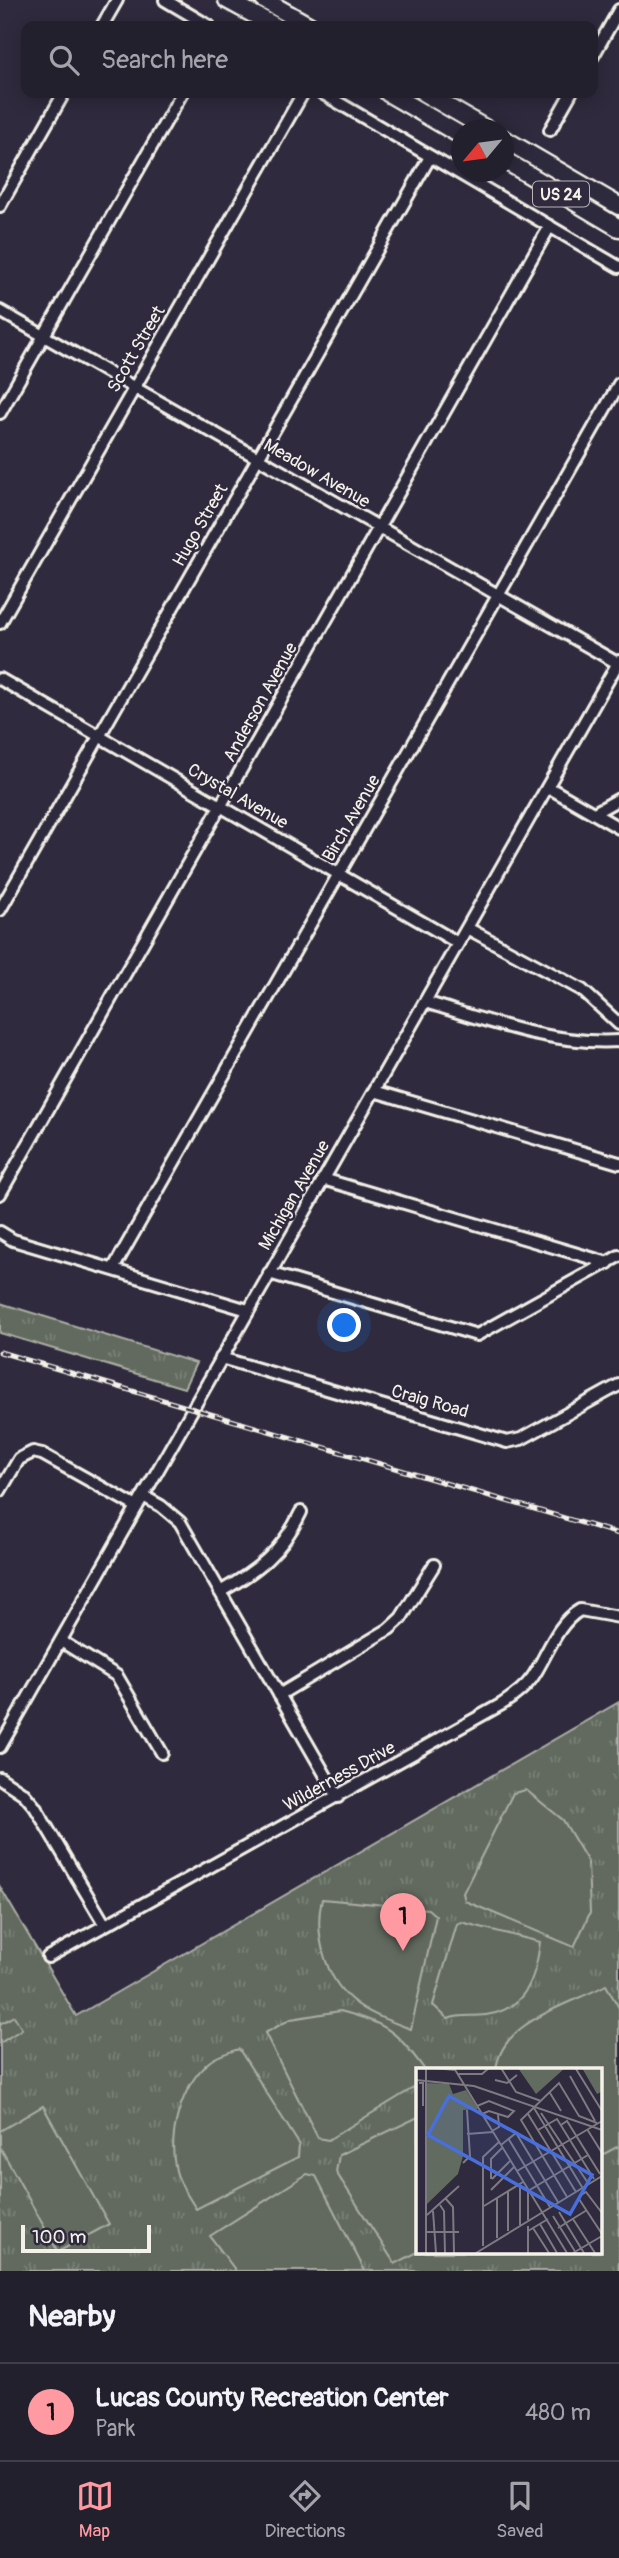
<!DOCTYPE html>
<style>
body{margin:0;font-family:Pangolin,sans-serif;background:#2f2d3a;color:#f1f3f6}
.compass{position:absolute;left:451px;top:119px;width:63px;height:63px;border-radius:50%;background:#23202e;box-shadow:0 4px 18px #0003;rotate:241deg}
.scale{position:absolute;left:21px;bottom:18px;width:130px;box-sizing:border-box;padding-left:7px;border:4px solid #f4f1e8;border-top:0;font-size:19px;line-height:24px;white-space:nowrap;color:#f4f1e8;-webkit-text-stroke:5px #2f2a3d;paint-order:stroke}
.you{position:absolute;left:345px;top:1326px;width:24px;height:24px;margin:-18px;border:5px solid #fff;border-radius:50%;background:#1a73e8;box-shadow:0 0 0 10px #1a73e833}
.badge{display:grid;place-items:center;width:46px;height:46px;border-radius:50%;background:#ff9aa2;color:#111;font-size:23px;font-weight:700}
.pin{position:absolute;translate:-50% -58px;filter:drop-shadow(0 2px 4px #0008)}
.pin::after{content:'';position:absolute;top:37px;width:24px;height:21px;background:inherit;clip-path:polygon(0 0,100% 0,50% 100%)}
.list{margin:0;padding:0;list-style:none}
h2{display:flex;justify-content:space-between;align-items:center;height:91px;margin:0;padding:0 28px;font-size:30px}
h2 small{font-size:23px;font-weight:400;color:#a3a3aa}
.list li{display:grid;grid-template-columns:46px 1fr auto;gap:21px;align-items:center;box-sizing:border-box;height:98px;padding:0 28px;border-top:2px solid #403e4a}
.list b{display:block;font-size:26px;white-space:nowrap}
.list p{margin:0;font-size:23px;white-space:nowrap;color:#a3a3aa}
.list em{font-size:23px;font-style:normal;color:#a3a3aa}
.icon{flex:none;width:38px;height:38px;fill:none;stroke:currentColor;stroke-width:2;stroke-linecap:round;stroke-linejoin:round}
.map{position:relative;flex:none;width:619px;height:2271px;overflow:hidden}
.search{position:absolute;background:#23202e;box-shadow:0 4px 18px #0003;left:21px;right:21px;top:21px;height:77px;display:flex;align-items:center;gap:18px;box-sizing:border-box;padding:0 24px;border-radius:14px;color:#a3a3aa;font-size:26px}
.sheet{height:189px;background:#23202e}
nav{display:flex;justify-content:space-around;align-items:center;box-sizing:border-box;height:98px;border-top:2px solid #403e4a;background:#23202e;font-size:19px;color:#a3a3aa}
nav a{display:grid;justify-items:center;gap:4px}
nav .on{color:#ff9aa2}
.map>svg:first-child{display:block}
</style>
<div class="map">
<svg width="619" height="2271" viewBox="0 0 619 2271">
<defs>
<pattern id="park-tufts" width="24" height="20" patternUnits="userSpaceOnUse" patternTransform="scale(1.75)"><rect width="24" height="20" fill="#626b5f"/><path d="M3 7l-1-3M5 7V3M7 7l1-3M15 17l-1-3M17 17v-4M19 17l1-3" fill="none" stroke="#798176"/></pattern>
</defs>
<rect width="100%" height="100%" fill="#2f2a3d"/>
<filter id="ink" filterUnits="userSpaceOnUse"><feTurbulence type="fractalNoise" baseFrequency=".0143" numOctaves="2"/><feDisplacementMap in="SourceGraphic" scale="14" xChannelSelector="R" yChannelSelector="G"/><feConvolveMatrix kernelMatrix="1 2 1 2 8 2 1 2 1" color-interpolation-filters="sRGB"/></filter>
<g filter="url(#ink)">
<!-- park -->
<path fill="url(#park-tufts)" stroke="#abaea4" stroke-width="2" fill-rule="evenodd" d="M0,1303l196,60 -12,25 -184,-55z
M619,1702v569h-619v-384l76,129zM418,2070h182v182h-182z"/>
<!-- pitch -->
<path fill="#626b5f" stroke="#abaea4" stroke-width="2" d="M526,1790l37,30 25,42 2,51 -16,34 -109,-46 -2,-8 50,-100z
M322,1899l106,10 8,7 -25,113c-19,-7 -43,-15 -59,-29 -28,-23 -38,-68 -30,-101z
M461,1922l79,20c-4,34 -13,67 -54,73 -14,2 -25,-1 -38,4l-15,-14 24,-81z
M606,1985l13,23v138l-19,10v-86h-104c5,-50 74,-65 110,-85z
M340,2011c47,12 56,20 85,59h-7v15l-90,55 -10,-2 -53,-105 26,-14z
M14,2016l8,13 -22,14v-19z
M239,2049l60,95 -1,13 -102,52c-7,-12 -17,-25 -20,-38 -9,-36 5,-85 33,-109 8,-7 21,-10 30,-13z
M43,2106l66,118 -51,28 -58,-105v-16z
M418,2117v135l-23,12 -59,-92 3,-17z
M307,2174l9,2 49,95h-129l-26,-35z"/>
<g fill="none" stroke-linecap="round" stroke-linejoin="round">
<!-- minor casing -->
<g stroke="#f4f1e8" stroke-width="16">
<path id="minor" d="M165,0l44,26
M102,26l15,-26
M593,56l26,-46
M322,93l297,174
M550,130l21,-37
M0,206l64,-113
M0,311l619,353
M0,413l182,-320
M0,623l303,-530
M0,679l458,264
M548,787l71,41
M594,813l25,-14
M0,910l430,-753
M467,928l115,62 37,34
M425,1002c64,19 126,43 194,39
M374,1091l245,72
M323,1179l285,84
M0,1194l550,-968
M0,1232l13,8 235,70
M113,1269l506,-885
M269,1273l208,62 142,-79
M221,1358l286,84 14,-3 98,-54
M0,1491l19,-32 14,-7 9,2 95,53
M143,1496l18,10 19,16 158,275
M220,1592c37,-21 62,-40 81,-80
M61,1641l56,35 45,77
M279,1695l110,-66 12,-11 33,-53
M0,1747l619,-1086
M0,1778l24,16 11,13 70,118
M48,1957l454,-253c11,-7 22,-15 30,-26 15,-22 24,-54 48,-68l39,7"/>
</g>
<!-- highway casing -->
<g stroke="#f4f1e8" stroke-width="21">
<path id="highway" d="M227,0l48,26
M264,0l46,26
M388,93l74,43
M424,93l64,37
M504,139l115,67
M504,160l115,68"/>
</g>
<!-- minor -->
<use href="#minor" stroke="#2f2a3d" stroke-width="10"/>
<!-- highway -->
<use href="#highway" stroke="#2f2a3d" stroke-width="16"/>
<!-- rail casing -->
<g stroke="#f4f1e8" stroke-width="5">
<path id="rail" d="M0,1352l619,182"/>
</g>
<!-- rail -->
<use href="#rail" stroke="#2f2a3d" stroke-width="2.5" stroke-dasharray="8" stroke-linecap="butt"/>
</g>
</g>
<g text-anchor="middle" stroke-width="5" stroke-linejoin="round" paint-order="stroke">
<!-- shield labels -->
<rect fill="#2f2a3d" stroke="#b9b5b5" stroke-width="2" x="533" y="181.5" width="56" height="25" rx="5"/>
<g font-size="16" font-weight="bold" fill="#f4f1e8">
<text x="561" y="200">US 24</text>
</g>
<!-- street labels -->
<g font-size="18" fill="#f4f1e8" stroke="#2f2a3d">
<text transform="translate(136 349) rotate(-60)" y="6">Scott Street</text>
<text transform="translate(317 473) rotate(30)" y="6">Meadow Avenue</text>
<text transform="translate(200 525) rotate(-60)" y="6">Hugo Street</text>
<text transform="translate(260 702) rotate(-61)" y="6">Anderson Avenue</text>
<text transform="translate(238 796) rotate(30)" y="6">Crystal Avenue</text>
<text transform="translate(351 818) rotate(-60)" y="6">Birch Avenue</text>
<text transform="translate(294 1195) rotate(-60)" y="6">Michigan Avenue</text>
<text transform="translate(430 1401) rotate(16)" y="6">Craig Road</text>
<text transform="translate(339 1776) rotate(-29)" y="6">Wilderness Drive</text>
</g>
</g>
<!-- overview -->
<g transform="translate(416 2068)">
<rect width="186" height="186" fill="#2f2a3d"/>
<path d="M102,0h47l-29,26z" fill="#626b5f"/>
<path d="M166,0h19v24l-4,2zM11,15l22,1 4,10 13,-4 12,19 -15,1v46l-5,18 -31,30z" fill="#626b5f"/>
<path fill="none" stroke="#7e7a81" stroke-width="2" d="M10,0v185M18,0l21,2M38,0l113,185M85,0l15,24 25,9M160,1l26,42M42,6h24l7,-6M154,8l25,45M0,12l58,6 128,44M79,12l12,3 10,-8M3,15h4v23M134,25l11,18M61,38l12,-5 25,10 -6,6 -19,-6 -7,3M118,40l48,79M125,45l47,70M112,46l48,78M145,57l6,-4 33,53M171,61l15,24M122,62l19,-11 37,60M76,63l7,-4 -1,-13M51,66l26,-2M92,70l42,69M85,77l15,-12 42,69M47,95l7,-7 -3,-46M101,103l85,-50M75,111v-20l11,-11M76,111l18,-18M75,122l23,-23M92,123v40M165,127l5,-3 16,21M151,129l-46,-77 38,-37 20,33 18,7M81,130v40M30,131l7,8 1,46M163,131l23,35M24,137l4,6 1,42M68,138l39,-24M17,143l3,42M143,144l25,41M11,147l32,-29M137,148l23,37M157,151l22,34M112,152v-29l60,-36M124,156l17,29M104,157v-41M117,160l16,25M142,160l29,-18M112,163l20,-12M11,164h32M67,178v-89l16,-15M60,185l126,-77M112,185v-27M157,185l29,-17"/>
<path fill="#486fdb" fill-opacity="0.15" stroke="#486fdb" stroke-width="3.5" d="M33,28l143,79 -22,39 -142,-79z"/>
<rect width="186" height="186" fill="none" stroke="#f4f1e8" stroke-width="3.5"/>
</g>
</svg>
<svg class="compass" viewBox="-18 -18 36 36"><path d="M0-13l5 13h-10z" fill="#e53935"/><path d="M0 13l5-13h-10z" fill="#a3a3aa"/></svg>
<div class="scale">100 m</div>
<div class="you"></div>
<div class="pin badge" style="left:403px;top:1951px">1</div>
<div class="search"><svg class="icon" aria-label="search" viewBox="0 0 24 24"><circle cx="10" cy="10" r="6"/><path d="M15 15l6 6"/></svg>Search here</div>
</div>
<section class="sheet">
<h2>Nearby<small></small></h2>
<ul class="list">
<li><span class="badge">1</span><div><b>Lucas County Recreation Center</b><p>Park</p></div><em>480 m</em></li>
</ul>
</section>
<nav>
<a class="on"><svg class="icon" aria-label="map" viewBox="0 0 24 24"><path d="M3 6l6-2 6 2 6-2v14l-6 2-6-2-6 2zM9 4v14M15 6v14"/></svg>Map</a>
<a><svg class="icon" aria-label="directions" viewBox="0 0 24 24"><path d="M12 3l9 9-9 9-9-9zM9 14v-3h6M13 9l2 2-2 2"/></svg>Directions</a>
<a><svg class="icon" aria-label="saved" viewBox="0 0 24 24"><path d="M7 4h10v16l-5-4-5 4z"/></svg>Saved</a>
</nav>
